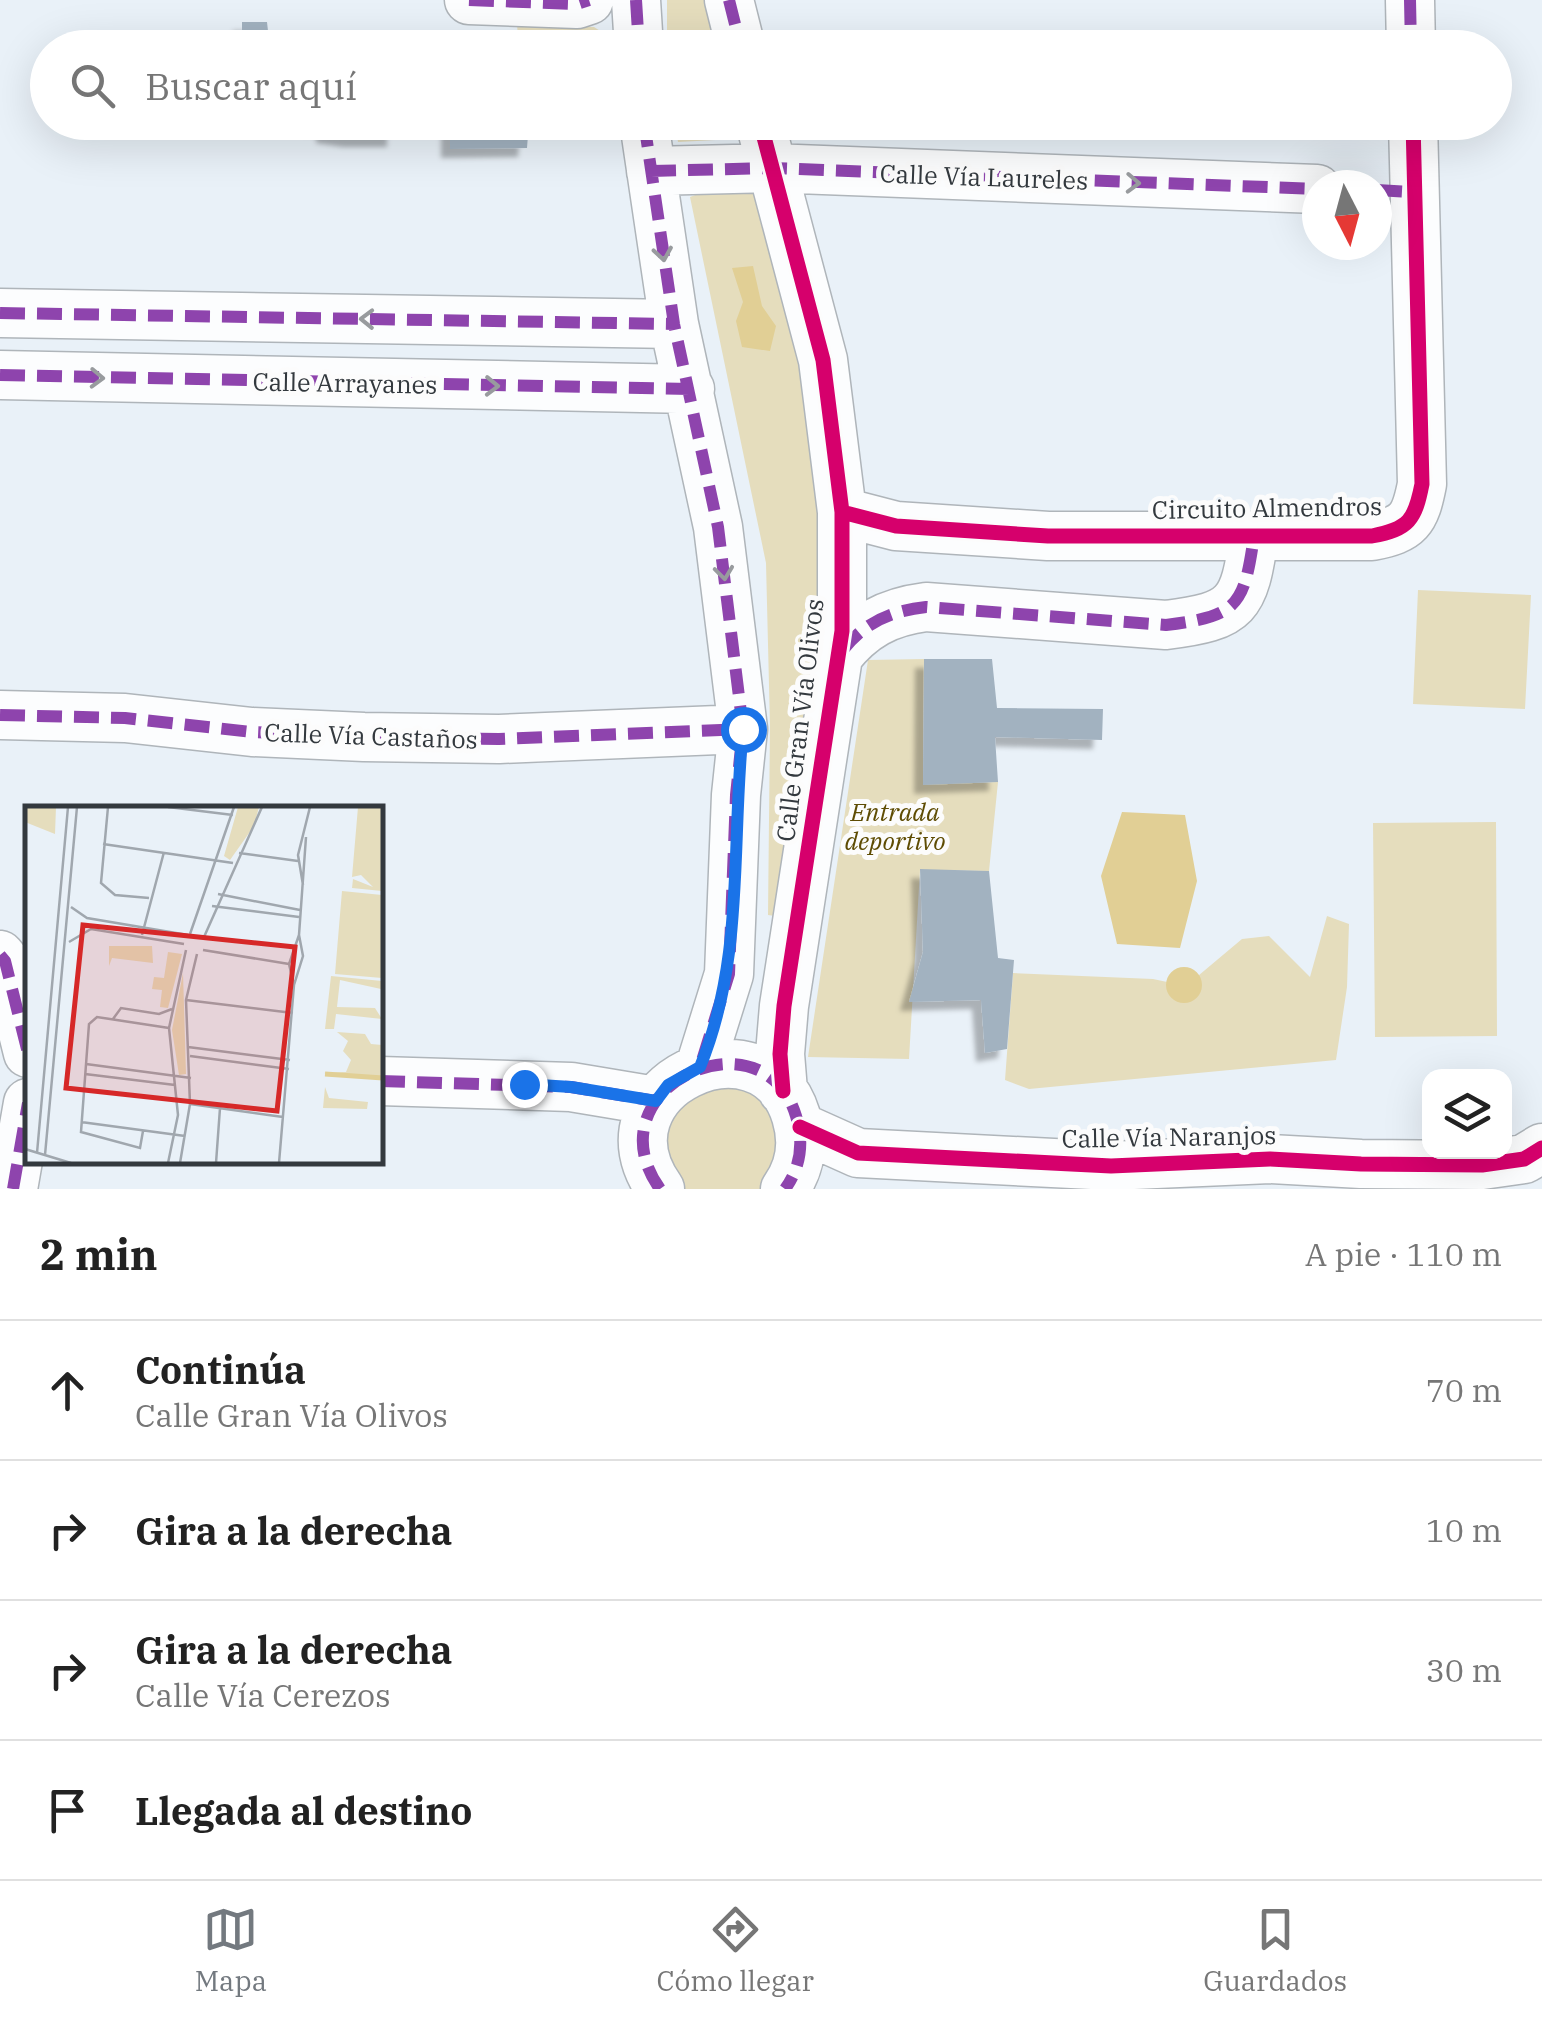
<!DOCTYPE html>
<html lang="es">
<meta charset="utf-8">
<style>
body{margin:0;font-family:"IBM Plex Serif",serif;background:#f6f6f6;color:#222}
.controls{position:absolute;right:30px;bottom:30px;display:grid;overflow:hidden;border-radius:20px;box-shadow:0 10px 40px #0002}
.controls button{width:90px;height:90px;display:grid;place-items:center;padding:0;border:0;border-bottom:2px solid #e0e0e0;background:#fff;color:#222;font:50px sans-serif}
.compass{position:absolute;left:1302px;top:170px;width:90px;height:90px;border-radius:50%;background:#fff;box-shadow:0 10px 40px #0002;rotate:174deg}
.stop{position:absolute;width:30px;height:30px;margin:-22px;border:8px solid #1a73e8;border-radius:50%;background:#fff}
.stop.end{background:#1a73e8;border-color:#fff;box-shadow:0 2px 10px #0008}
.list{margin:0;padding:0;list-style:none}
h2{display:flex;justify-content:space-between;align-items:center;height:130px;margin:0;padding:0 40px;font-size:42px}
h2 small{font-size:32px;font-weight:400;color:#767676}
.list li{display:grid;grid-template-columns:65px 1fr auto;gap:30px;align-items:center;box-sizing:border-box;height:140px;padding:0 40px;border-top:2px solid #e0e0e0}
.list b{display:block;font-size:38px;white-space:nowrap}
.list p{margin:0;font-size:32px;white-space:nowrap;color:#767676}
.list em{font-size:32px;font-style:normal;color:#767676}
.icon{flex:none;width:55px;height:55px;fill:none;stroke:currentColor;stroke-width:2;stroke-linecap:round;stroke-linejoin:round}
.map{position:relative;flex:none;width:1542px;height:1189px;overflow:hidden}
.search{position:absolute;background:#fff;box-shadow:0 10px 40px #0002;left:30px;right:30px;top:30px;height:110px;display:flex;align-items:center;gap:25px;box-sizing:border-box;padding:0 35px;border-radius:55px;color:#767676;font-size:38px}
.sheet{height:690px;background:#fff}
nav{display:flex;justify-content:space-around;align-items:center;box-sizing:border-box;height:140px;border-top:2px solid #e0e0e0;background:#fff;font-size:28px;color:#767676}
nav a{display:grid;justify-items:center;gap:5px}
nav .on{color:#73797f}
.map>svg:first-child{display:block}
</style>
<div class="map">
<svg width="1542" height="1189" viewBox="0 0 1542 1189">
<defs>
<filter id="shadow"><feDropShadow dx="-9" dy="9" stdDeviation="2.5" flood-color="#0004"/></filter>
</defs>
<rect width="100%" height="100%" fill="#e9f1f8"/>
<!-- green -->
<path fill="#e5ddbd" d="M667,0h41l4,47 -45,1z
M517,25l77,2 17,11v9h-92z
M529,123h86v12h-86z
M675,123h55l4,16 -56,3z
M733,181l37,19 53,299 -6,174 -34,244 -15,-2 2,-189 -4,-163 -76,-366z
M1418,590l113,5 -6,114 -112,-5z
M924,659l-1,125 75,-2 -9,89 -69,-1 -11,189 -101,-2 60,-397z
M1496,822l1,214 -122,1 -2,-214z
M1327,916l22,8 -2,63 -11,73 -307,29 -24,-9 8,-107 140,6 33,7 56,-47 27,-3 41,41z
M744,1081l44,47 -15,61h-99l-16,-60 23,-36z"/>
<!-- water -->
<path fill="#e1cf95" d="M753,266l9,40 14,20 -6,25 -28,-4 -6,-26 7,-19 -11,-34z
M1122,812l63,3 12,66 -17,67 -63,-4 -16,-68z
M1166 985a18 18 0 1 1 36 0a18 18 0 1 1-36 0Z"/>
<!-- building -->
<path fill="#a2b2c0" filter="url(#shadow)" d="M242,22h25l1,9h11v17h-37z
M309,31l102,6 101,-2 1,13h-205z
M305,122h91v16h-44l-27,-4v-7l-20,-2z
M450,122h79l-2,26 -77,1z
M924,659h68l5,49 106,1 -1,31 -107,-3 3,45 -75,3z
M920,869l69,2 9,87 16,2 -7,89 -22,4 -4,-53 -72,2 14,-50z"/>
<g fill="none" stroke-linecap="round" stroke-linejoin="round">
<!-- minor casing -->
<g stroke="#afb5ba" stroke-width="51">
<path id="minor" d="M469,0l108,4 12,-4
M636,0l3,48
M729,0l12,48
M1410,0l1,48
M644,122l30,202 44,203 25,202 -7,66 -7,179 -29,93
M760,122l63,238 19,152v119l-58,375 -4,48 3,37
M651,171l120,-3 546,21
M0,313l674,11
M0,375l690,14
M842,512l54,14 152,10h324c37,-7 43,-16 50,-52l-9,-362
M838,656c24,-30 49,-44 88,-49l240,18c72,-9 78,-19 88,-89
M0,715l125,3 127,14 112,5 135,2 244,-10
M0,955l5,6 23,92
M380,1081l191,6 84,14
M800,1127l58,26 253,13 159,-7 91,5 121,1 42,-6 18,-11
M13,1189l15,-86
M660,1189c-72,-101 103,-182 136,-73 8,26 5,51 -11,73"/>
</g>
<!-- minor -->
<use href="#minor" stroke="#fcfdfe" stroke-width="48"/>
<!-- quiet -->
<path stroke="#8e44ad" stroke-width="12" stroke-dasharray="25 12" stroke-linecap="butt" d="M469,0l108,4 12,-4
M636,0l3,48
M729,0l12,48
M1410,0l1,48
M644,122l30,202 44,203 25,202 -7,66 -7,179 -29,93
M651,171l120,-3 546,21
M1377,190l36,2
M0,313l674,11
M0,375l690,14
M842,651c22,-28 48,-40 84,-44l240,18c72,-9 78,-19 88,-89
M0,715l125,3 127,14 112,5 135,2 244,-10
M0,955l5,6 23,92
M380,1081l191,6 84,14
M13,1189l15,-86
M660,1189c-72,-101 103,-182 136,-73 8,26 5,51 -11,73"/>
<!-- cycleway casing -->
<g stroke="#fcfcfc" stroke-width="21">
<path id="cycleway" d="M760,122l63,238 19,152v119l-58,375 -4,48 3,37
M842,512l54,14 152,10h324c37,-7 43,-16 50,-52l-9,-362
M800,1127l58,26 253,13 159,-7 91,5 121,1 42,-6 18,-11"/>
</g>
<!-- cycleway -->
<use href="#cycleway" stroke="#d6006c" stroke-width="15"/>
</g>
<!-- one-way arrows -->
<defs><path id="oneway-chevron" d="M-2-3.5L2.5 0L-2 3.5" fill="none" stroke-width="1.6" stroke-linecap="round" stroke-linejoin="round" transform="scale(2.5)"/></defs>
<g stroke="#989b9e">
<use href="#oneway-chevron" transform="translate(1133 183) rotate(2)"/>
<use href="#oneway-chevron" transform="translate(663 254) rotate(81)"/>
<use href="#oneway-chevron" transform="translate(367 319) rotate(-179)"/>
<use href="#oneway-chevron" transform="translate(97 378) rotate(2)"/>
<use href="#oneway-chevron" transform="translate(492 386) rotate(1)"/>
<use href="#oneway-chevron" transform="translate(724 573) rotate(83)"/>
</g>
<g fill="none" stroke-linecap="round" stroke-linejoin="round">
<!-- route -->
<path stroke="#1a73e8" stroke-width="12" d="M524,1084l47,3 85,14 12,-16 32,-18c45,-110 31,-222 43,-338"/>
</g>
<g text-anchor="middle" stroke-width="10" stroke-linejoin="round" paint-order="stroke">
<!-- street labels -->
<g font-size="25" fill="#33393e" stroke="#fcfcfc">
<text transform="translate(984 177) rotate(2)" y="9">Calle Vía Laureles</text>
<text transform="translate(345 383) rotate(1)" y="9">Calle Arrayanes</text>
<text transform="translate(1267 508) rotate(-1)" y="9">Circuito Almendros</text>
<text transform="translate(800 720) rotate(-83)" y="9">Calle Gran Vía Olivos</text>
<text transform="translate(371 736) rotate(2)" y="9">Calle Vía Castaños</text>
<text transform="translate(1169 1137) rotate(-1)" y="9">Calle Vía Naranjos</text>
</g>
<!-- park labels -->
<g font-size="25" font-style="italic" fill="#5e4c03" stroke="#fcfcfc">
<text x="895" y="821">Entrada<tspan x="895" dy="29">deportivo</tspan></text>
</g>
</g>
<!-- overview -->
<g transform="translate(25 806)">
<rect width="358" height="358" fill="#e9f1f8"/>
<path d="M0,1h31l-1,27 -30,-12zM213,1h21l-5,19 -24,34 -6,-4zM333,1h24v84l-30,-3 1,-9 20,8 -12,-12 -9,2zM317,85l40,4v83l-47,-4zM84,140h43l1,17 -41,-5 -3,8zM143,146l14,2 -14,54 -8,-1 2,-17 -10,-1 2,-12 10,1zM158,167l3,101 -7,1 -7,-45zM306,170l51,5 -1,8 -41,-9 -3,27 38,1 7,11 -46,-5 -2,15h-9zM312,226l28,2 6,10 11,1v32l-59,-4 23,-1 5,-12 -8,-9 5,-10zM300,281l4,11 39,4 -1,7 -44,-1z" fill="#e5ddbd"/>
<path fill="none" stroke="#e1cf95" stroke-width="5" d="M300,268l58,4"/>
<path fill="none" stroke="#a0a7ae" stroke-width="2.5" d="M83,1l-7,76 14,12 34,3M143,1l65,8M78,38l130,19M214,47l59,8M278,79l-5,-30 12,-48M193,88l82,16M187,100l87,11M46,101l16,11 101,17M165,128l44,-127M117,129l22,-83M179,131l58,-130M44,136l22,-13 93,15M178,144l86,14M269,179l-5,-21 10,-29M161,194l107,13M88,213l8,-11 38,6 13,-5M163,241l102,13M165,250l99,13M61,258l105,14M60,268l90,11M165,298l93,13M56,316l104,14M118,325l-3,17 -59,-16 8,-108 8,-7 72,11M0,343l46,14M12,347l31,-346M20,349l32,-348M143,357l10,-48 -9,-87 17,-78M155,357l10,-59 -4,-104 11,-46M191,357l4,-55M254,357l15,-178 9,-29 -4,-21 7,-98"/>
<path fill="#d62828" fill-opacity="0.15" stroke="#d62828" stroke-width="5" d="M58,119l212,22 -18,164 -211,-23z"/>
<rect width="358" height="358" fill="none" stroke="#33393e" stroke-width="5"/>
</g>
</svg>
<div class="controls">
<button><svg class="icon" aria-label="layers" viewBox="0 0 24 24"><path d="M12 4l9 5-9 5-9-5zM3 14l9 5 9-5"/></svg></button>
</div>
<svg class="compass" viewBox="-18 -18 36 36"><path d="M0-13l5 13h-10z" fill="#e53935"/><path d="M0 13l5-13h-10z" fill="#767676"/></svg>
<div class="stop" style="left:743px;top:729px"></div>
<div class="stop end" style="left:524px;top:1084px"></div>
<div class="search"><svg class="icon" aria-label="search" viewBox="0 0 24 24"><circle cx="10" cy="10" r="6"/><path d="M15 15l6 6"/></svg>Buscar aquí</div>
</div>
<section class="sheet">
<h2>2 min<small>A pie · 110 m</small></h2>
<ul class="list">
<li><svg class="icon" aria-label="ahead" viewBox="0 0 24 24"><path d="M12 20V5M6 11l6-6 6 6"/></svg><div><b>Continúa</b><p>Calle Gran Vía Olivos</p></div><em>70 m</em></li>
<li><svg class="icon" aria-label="right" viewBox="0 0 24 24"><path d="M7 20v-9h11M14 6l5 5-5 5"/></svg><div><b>Gira a la derecha</b></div><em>10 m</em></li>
<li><svg class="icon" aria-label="right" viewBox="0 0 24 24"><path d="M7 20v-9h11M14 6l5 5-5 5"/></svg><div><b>Gira a la derecha</b><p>Calle Vía Cerezos</p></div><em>30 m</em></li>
<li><svg class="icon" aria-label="arrive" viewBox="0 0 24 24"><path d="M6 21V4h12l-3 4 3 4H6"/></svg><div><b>Llegada al destino</b></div></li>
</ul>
</section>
<nav>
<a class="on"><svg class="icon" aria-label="map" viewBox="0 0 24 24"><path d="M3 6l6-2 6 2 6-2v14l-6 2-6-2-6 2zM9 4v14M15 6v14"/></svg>Mapa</a>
<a><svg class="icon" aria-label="directions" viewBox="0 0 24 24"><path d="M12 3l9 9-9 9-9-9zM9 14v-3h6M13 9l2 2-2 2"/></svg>Cómo llegar</a>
<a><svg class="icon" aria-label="saved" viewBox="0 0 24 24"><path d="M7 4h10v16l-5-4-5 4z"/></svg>Guardados</a>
</nav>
